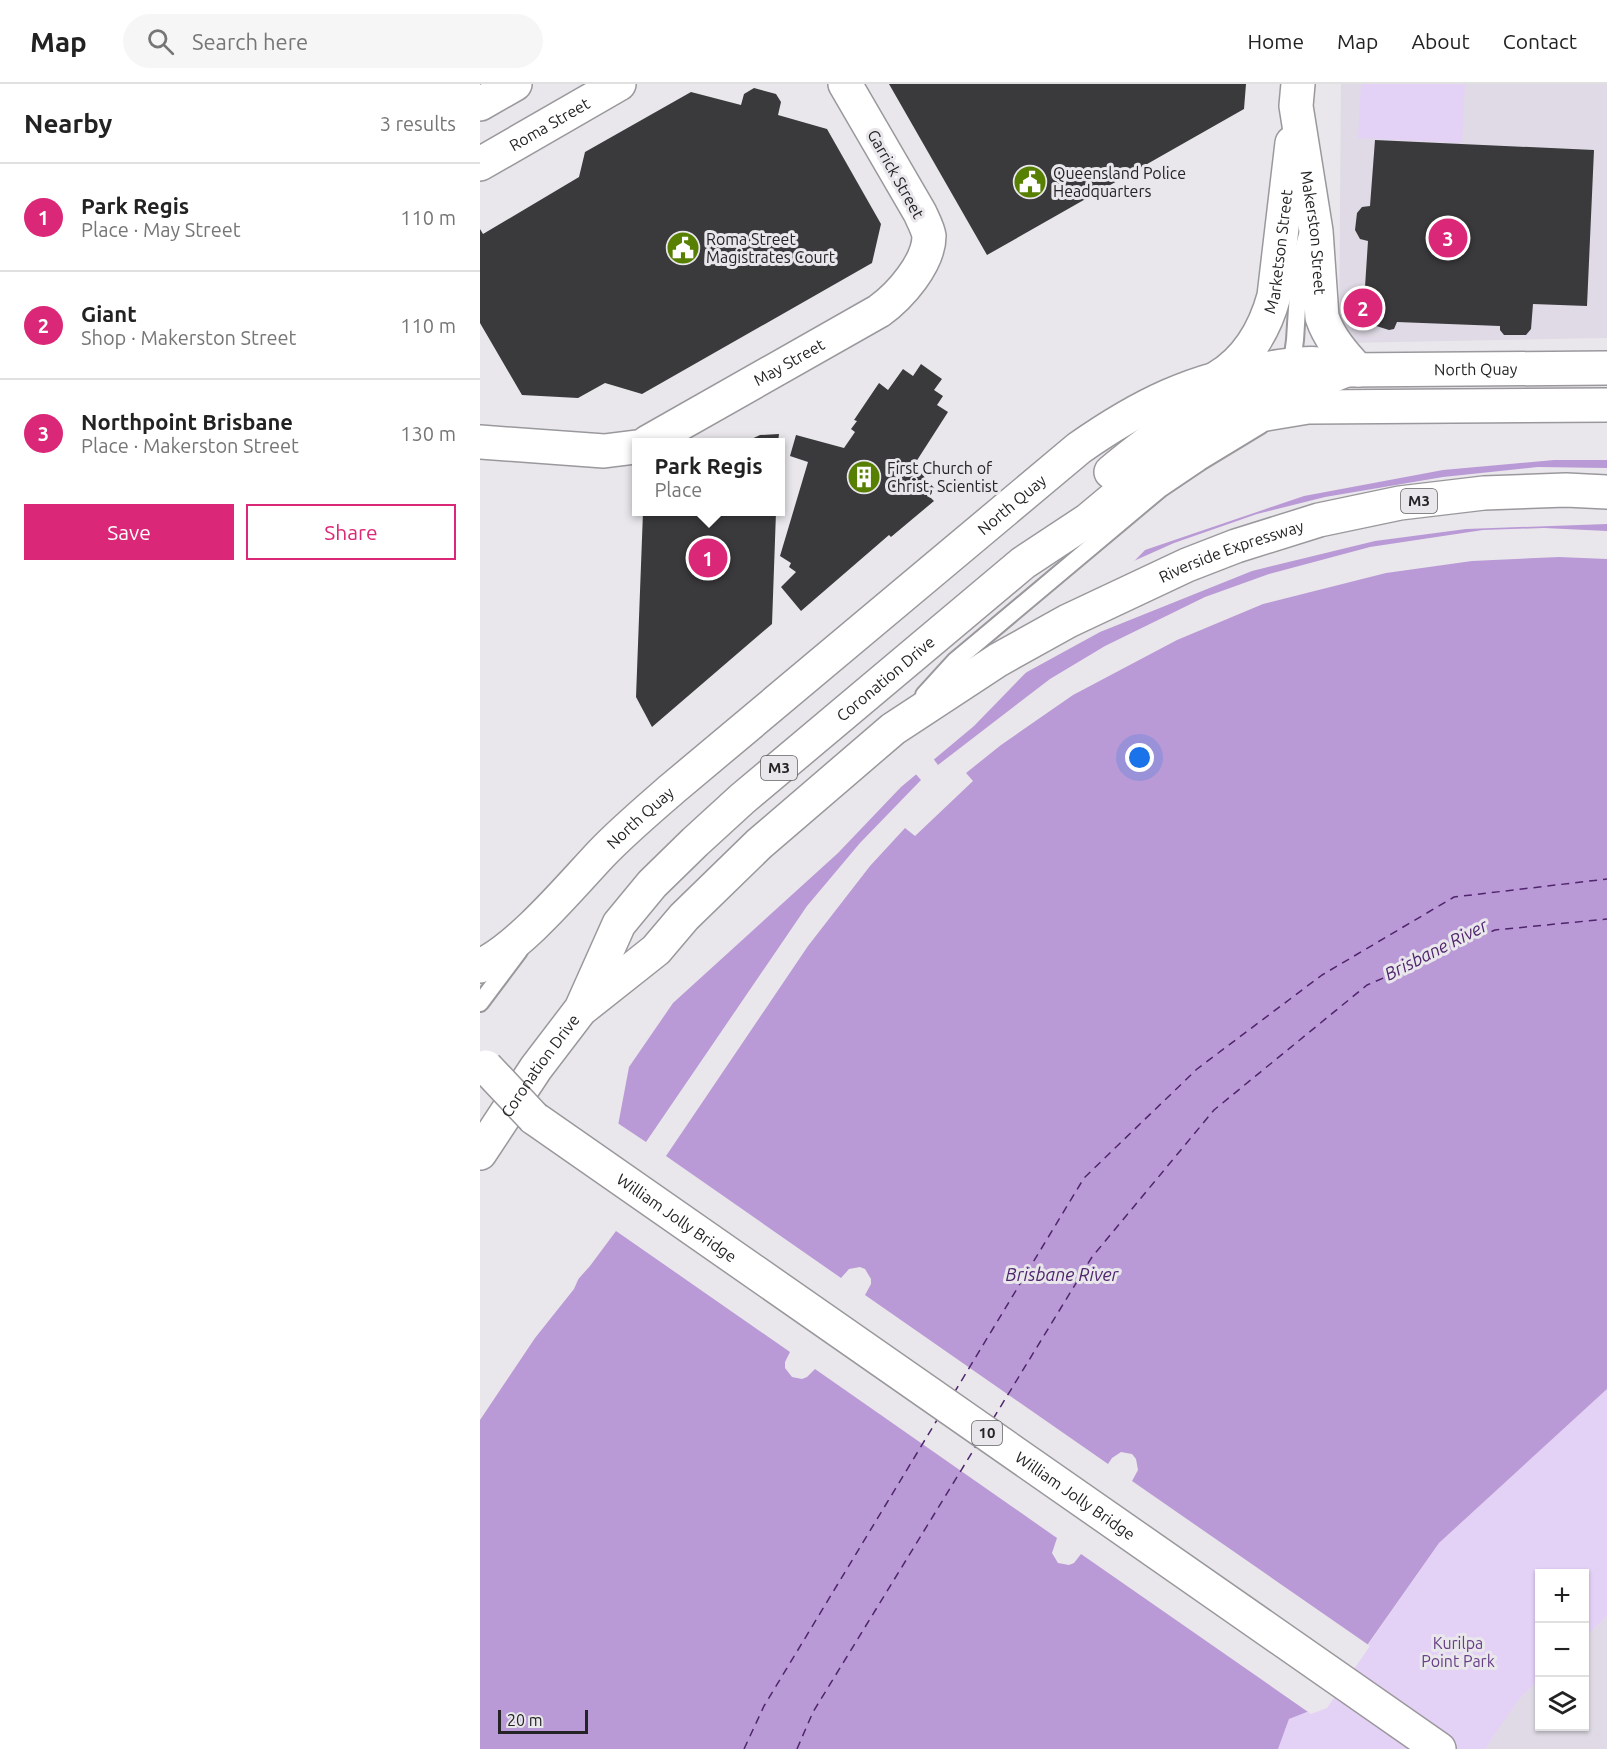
<!DOCTYPE html>
<meta charset="utf-8">
<style>
body{margin:0;font-family:Ubuntu,sans-serif;background:#f6f6f6;color:#222}
.controls{position:absolute;right:18px;bottom:18px;display:grid;overflow:hidden;border-radius:0px;box-shadow:0 2px 4px #0004}
.controls button{width:54px;height:54px;display:grid;place-items:center;padding:0;border:0;border-bottom:2px solid #e0e0e0;background:#fff;color:#222;font:30px sans-serif}
.scale{position:absolute;left:18px;bottom:15px;width:90px;box-sizing:border-box;padding-left:6px;border:3px solid #242325;border-top:0;font-size:16px;line-height:21px;white-space:nowrap;color:#242325;-webkit-text-stroke:4px #e9e7eb;paint-order:stroke}
.you{position:absolute;left:660px;top:674px;width:21px;height:21px;margin:-15px;border:4px solid #fff;border-radius:50%;background:#1a73e8;box-shadow:0 0 0 9px #1a73e833}
.badge{display:grid;place-items:center;width:39px;height:39px;border-radius:50%;background:#db2777;color:#fff;font-size:20px;font-weight:700}
.pin{position:absolute;translate:-50% -50%;border:3px solid #fff;box-shadow:0 2px 6px #0006}
.popup{position:absolute;left:152px;top:354px;width:153px;height:78px;box-sizing:border-box;display:grid;place-content:center;border-radius:0px;background:#fff;filter:drop-shadow(0 2px 4px #0005);font-size:20px;white-space:nowrap;color:#767676}
.popup b{font-size:22px;color:#222}
.popup::after{content:'';position:absolute;left:50%;top:100%;margin-left:-12px;border:12px solid transparent;border-top-color:#fff}
.list{margin:0;padding:0;list-style:none}
h2{display:flex;justify-content:space-between;align-items:center;height:78px;margin:0;padding:0 24px;font-size:26px}
h2 small{font-size:20px;font-weight:400;color:#767676}
.list li{display:grid;grid-template-columns:39px 1fr auto;gap:18px;align-items:center;box-sizing:border-box;height:108px;padding:0 24px;border-top:2px solid #e0e0e0}
.list b{display:block;font-size:22px;white-space:nowrap}
.list p{margin:0;font-size:20px;white-space:nowrap;color:#767676}
.list em{font-size:20px;font-style:normal;color:#767676}
.actions{display:flex;gap:12px;padding:18px 24px}
.actions a{flex:1;padding:14px 0;border:2px solid #db2777;border-radius:0px;text-align:center;font-size:21px;color:#db2777}
.actions .main{background:#db2777;color:#fff}
.icon{flex:none;width:33px;height:33px;fill:none;stroke:currentColor;stroke-width:2;stroke-linecap:round;stroke-linejoin:round}
.map{position:relative;flex:none;width:1127px;height:1665px;overflow:hidden}
header{display:flex;align-items:center;gap:36px;box-sizing:border-box;height:84px;padding:0 30px;background:#fff;border-bottom:2px solid #e0e0e0}
header strong{font-size:28px}
nav{display:flex;gap:33px;margin-inline-start:auto;font-size:21px}
.search{width:420px;height:54px;background:#f6f6f6;display:flex;align-items:center;gap:15px;box-sizing:border-box;padding:0 21px;border-radius:33px;color:#767676;font-size:22px}
main{display:flex}
aside{flex:1;background:#fff}
.map>svg:first-child{display:block}
</style>
<header>
<strong>Map</strong>
<div class="search"><svg class="icon" aria-label="search" viewBox="0 0 24 24"><circle cx="10" cy="10" r="6"/><path d="M15 15l6 6"/></svg>Search here</div>
<nav><a>Home</a><a>Map</a><a>About</a><a>Contact</a></nav>
</header>
<main>
<aside>
<h2>Nearby<small>3 results</small></h2>
<ul class="list">
<li><span class="badge">1</span><div><b>Park Regis</b><p>Place · May Street</p></div><em>110 m</em></li>
<li><span class="badge">2</span><div><b>Giant</b><p>Shop · Makerston Street</p></div><em>110 m</em></li>
<li><span class="badge">3</span><div><b>Northpoint Brisbane</b><p>Place · Makerston Street</p></div><em>130 m</em></li>
</ul>
<div class="actions"><a class="main">Save</a><a>Share</a></div>
</aside>
<div class="map">
<svg width="1127" height="1665" viewBox="0 0 1127 1665">
<rect width="100%" height="100%" fill="#e9e7eb"/>
<!-- built -->
<path fill="#dfdae5" d="M861,0h266v254l-268,5z
M1127,1532v133h-122l35,-51 19,-18 1,46h44l1,-88z"/>
<!-- green -->
<path fill="#e4d1f6" d="M881,0h104l-3,59 -104,-5z
M1127,1305v227l-22,22 -1,-64h-44l-1,106 -19,18 -35,51h-207l11,-30 37,-14 113,-162z"/>
<!-- water -->
<path fill="#ba9ad6" d="M1074,376h53v929l-168,154 -114,162 -36,14 -11,30h-798v-329l55,-82 39,-49 23,-52 32,-170 44,-64 165,-150 63,-66 73,-61 171,-176 159,-54 139,-26z"/>
<!-- pier -->
<path fill="#e9e7eb" d="M1058,383l69,1v56l-141,5 -91,12 -123,30 -152,61 -84,46 111,-114 47,-21 83,-29 68,-17 118,-20z
M1064,444l63,3v28l-48,-2 -87,4 -86,12 -123,31 -86,36 -104,55 -72,50 -35,28 7,8 -58,55 -10,-8 -35,38 -62,80 -142,210 175,122 8,-9 11,-2 5,2 6,10v5l-6,11 243,169 4,-6 9,-6 11,2 4,5 2,11 -6,11 238,165 -43,62 -16,6 -230,-160 -7,9 -5,2 -11,-2 -6,-10 5,-15 -242,-169 -8,8 -5,2 -10,-2 -7,-9v-6l5,-10 -174,-121 -26,35 -18,20 22,-50 22,-114 30,20 161,-236 53,-63 61,-63 -7,-8 18,-15 6,8 112,-86 55,-33 100,-49 64,-23 101,-27 113,-17z"/>
<g fill="none" stroke-linecap="round" stroke-linejoin="round">
<!-- ferry -->
<path stroke="#4f256d" stroke-width="1.5" stroke-dasharray="8 6" stroke-linecap="butt" d="M474,1309l130,-215 113,-109 125,-94 132,-78 153,-18
M513,1335l99,-162 122,-147 153,-125 128,-55 112,-11
M264,1665l20,-43 173,-286
M317,1665l16,-37 163,-266"/>
</g>
<!-- building -->
<path fill="#3a393c" d="M409,0h357l-2,25 -257,146z
M274,4l22,6 5,8 -3,13 49,14 54,95 -9,39 -230,131 -37,-11 -27,15 -56,-3 -42,-72v-94l3,5 96,-57 6,-25 106,-60 50,13 3,-11z
M895,56l219,10 -7,156 -54,-2 -2,25 -5,6h-22l-4,-5v-4l-103,-4 -3,7 -5,1 -19,-6 -11,-12 -3,-9v-11l2,-3 7,-2 3,-46 -8,-2 -5,-9 2,-17 5,-6 8,-1z
M441,280l21,15 -8,11 9,6 -6,9 11,7 -34,53 20,23 -6,7 6,6 -43,36 -2,-2 -88,76 -20,-24 15,-15 -7,-5 2,-4 -11,-7 28,-94 -18,-6 6,-21 48,13 11,-16 -4,-3 6,-8 -3,-1 25,-37 9,7 15,-21 10,7z
M299,350l-1,8h-33l15,-7z
M163,428h133l-4,112 -120,103 -16,-30z"/>
<g fill="none" stroke-linecap="round" stroke-linejoin="round">
<!-- lane casing -->
<g stroke="#9a989c" stroke-width="20">
<path id="lane" d="M811,286l4,-30 5,-79 7,-26
M444,611l31,-34 205,-172 40,-27 61,-37
M0,919l39,-52"/>
</g>
<!-- street casing -->
<g stroke="#9a989c" stroke-width="36">
<g id="street">
<path id="s1" d="M818,0l-2,22 20,125 6,86c7,21 21,37 36,53"/>
<path id="s2" d="M737,294c30,-18 48,-49 57,-82l18,-153"/>
<path d="M0,358l124,9 32,-4"/>
<path id="s3" d="M168,358l231,-131c21,-15 50,-48 50,-75 -1,-7 -6,-16 -9,-23l-75,-129"/>
</g>
</g>
<!-- secondary casing -->
<g stroke="#9a989c" stroke-width="36">
<g id="secondary">
<path d="M0,20l35,-20"/>
<path id="s4" d="M0,80l139,-80"/>
</g>
</g>
<!-- primary casing -->
<g stroke="#9a989c" stroke-width="36">
<g id="primary">
<path id="s5" d="M0,882c41,-20 89,-78 121,-112 22,-23 47,-44 71,-65l407,-341c60,-42 115,-70 190,-80 16,-2 34,-6 50,-4 9,1 19,4 27,6l261,-2"/>
<path id="s6" d="M54,1034l905,631"/>
</g>
</g>
<!-- highway casing -->
<g stroke="#9a989c" stroke-width="36">
<g id="highway">
<path d="M631,388c42,-35 84,-66 137,-80 19,-6 40,-6 59,-9 14,-2 27,-8 39,-13"/>
<path id="s7" d="M104,923l72,-57 28,-33 75,-73 134,-115 105,-69 70,-39 119,-56 49,-19 83,-26 81,-17 84,-10 82,-3 41,2"/>
<path id="s8" d="M0,1069l56,-85 45,-59 38,-85 33,-40 43,-42 47,-43 281,-236 65,-43 55,-46 31,-22 40,-22 40,-14 54,-9 299,-2"/>
</g>
</g>
<!-- lane -->
<use href="#lane" stroke="#fff" stroke-width="16"/>
<!-- street -->
<use href="#street" stroke="#fff" stroke-width="33"/>
<!-- secondary -->
<use href="#secondary" stroke="#fff" stroke-width="33"/>
<!-- primary -->
<use href="#primary" stroke="#fff" stroke-width="33"/>
<!-- highway -->
<use href="#highway" stroke="#fff" stroke-width="33"/>
<!-- primary-bridge casing -->
<g stroke="#9a989c" stroke-width="36" stroke-linecap="butt">
<path id="primary-bridge" d="M6,983l48,51"/>
</g>
<!-- primary-bridge -->
<use href="#primary-bridge" stroke="#fff" stroke-width="33"/>
</g>
<!-- icons -->
<defs>
<g id="civic-disc" transform="scale(1.725)"><circle r="9.5" fill="#578002" stroke="#e9e7eb"/><path d="M-.6-6.5H3V-4.5H.6V-3L4-1V1h2V6H-6V1h2V-1L-.6-3ZM-1.2 2.5V6h2.4V2.5Z" fill="#fff"/></g>
<g id="building-disc" transform="scale(1.725)"><circle r="9.5" fill="#578002" stroke="#e9e7eb"/><path d="M-4-6H4V6H1V3H-1V6H-4ZM-2.5-4.3h1.7v1.8h-1.7ZM.8-4.3h1.7v1.8H.8ZM-2.5-1h1.7V.8h-1.7ZM.8-1h1.7V.8H.8Z" fill="#fff"/></g>
</defs>
<g fill-rule="evenodd">
<use href="#civic-disc" x="550" y="98"/>
<use href="#civic-disc" x="203" y="164"/>
<use href="#building-disc" x="384" y="393"/>
</g>
<g text-anchor="middle" stroke-width="6" stroke-linejoin="round" paint-order="stroke">
<!-- shield labels -->
<g fill="#e9e7eb" stroke="#5f5e60" stroke-width="1.5">
<rect x="921" y="405" width="36" height="24" rx="4.5"/>
<rect x="281" y="672" width="36" height="24" rx="4.5"/>
<rect x="492" y="1337" width="30" height="24" rx="4.5"/>
</g>
<g font-size="15" font-weight="bold" fill="#242325">
<text x="939" y="422">M3</text>
<text x="299" y="689">M3</text>
<text x="507" y="1354">10</text>
</g>
<!-- street labels -->
<g font-size="16" fill="#242325" stroke="#e9e7eb">
<text dy="6" stroke="none"><textPath href="#s4" startOffset="80">Roma Street</textPath></text>
<text transform="translate(416 90) rotate(61)" y="6">Garrick Street</text>
<text dy="6" stroke="none"><textPath href="#s1" startOffset="150">Makerston Street</textPath></text>
<text dy="6" stroke="none"><textPath href="#s2" startOffset="147">Marketson Street</textPath></text>
<text dy="6" stroke="none"><textPath href="#s3" startOffset="162">May Street</textPath></text>
<text dy="6" stroke="none"><textPath href="#s5" startOffset="1209">North Quay</textPath></text>
<text dy="6" stroke="none"><textPath href="#s5" startOffset="705">North Quay</textPath></text>
<text dy="6" stroke="none"><textPath href="#s7" startOffset="800">Riverside Expressway</textPath></text>
<text dy="6" stroke="none"><textPath href="#s8" startOffset="632">Coronation Drive</textPath></text>
<text dy="6" stroke="none"><textPath href="#s5" startOffset="219">North Quay</textPath></text>
<text dy="6" stroke="none"><textPath href="#s8" startOffset="106">Coronation Drive</textPath></text>
<text dy="6" stroke="none"><textPath href="#s6" startOffset="174">William Jolly Bridge</textPath></text>
<text dy="6" stroke="none"><textPath href="#s6" startOffset="660">William Jolly Bridge</textPath></text>
</g>
<!-- poi labels -->
<g font-size="16" fill="#242325" stroke="#e9e7eb" text-anchor="start">
<text x="573" y="95">Queensland Police<tspan x="573" dy="18">Headquarters</tspan></text>
<text x="226" y="161">Roma Street<tspan x="226" dy="18">Magistrates Court</tspan></text>
<text x="407" y="390">First Church of<tspan x="407" dy="18">Christ, Scientist</tspan></text>
</g>
<!-- park labels -->
<g font-size="16" fill="#673e87" stroke="#e9e7eb">
<text x="978" y="1565">Kurilpa<tspan x="978" dy="18">Point Park</tspan></text>
</g>
<!-- water labels -->
<g font-size="18" font-style="italic" fill="#4f256d" stroke="#e9e7eb">
<text transform="translate(956 866) rotate(-27)" y="6">Brisbane River</text>
<text x="582" y="1197">Brisbane River</text>
</g>
</g>
</svg>
<div class="controls">
<button>+</button>
<button>−</button>
<button><svg class="icon" aria-label="layers" viewBox="0 0 24 24"><path d="M12 4l9 5-9 5-9-5zM3 14l9 5 9-5"/></svg></button>
</div>
<div class="scale">20 m</div>
<div class="you"></div>
<div class="pin badge" style="left:228px;top:474px">1</div>
<div class="popup"><b>Park Regis</b>Place</div>
<div class="pin badge" style="left:883px;top:224px">2</div>
<div class="pin badge" style="left:968px;top:154px">3</div>
</div>
</main>
